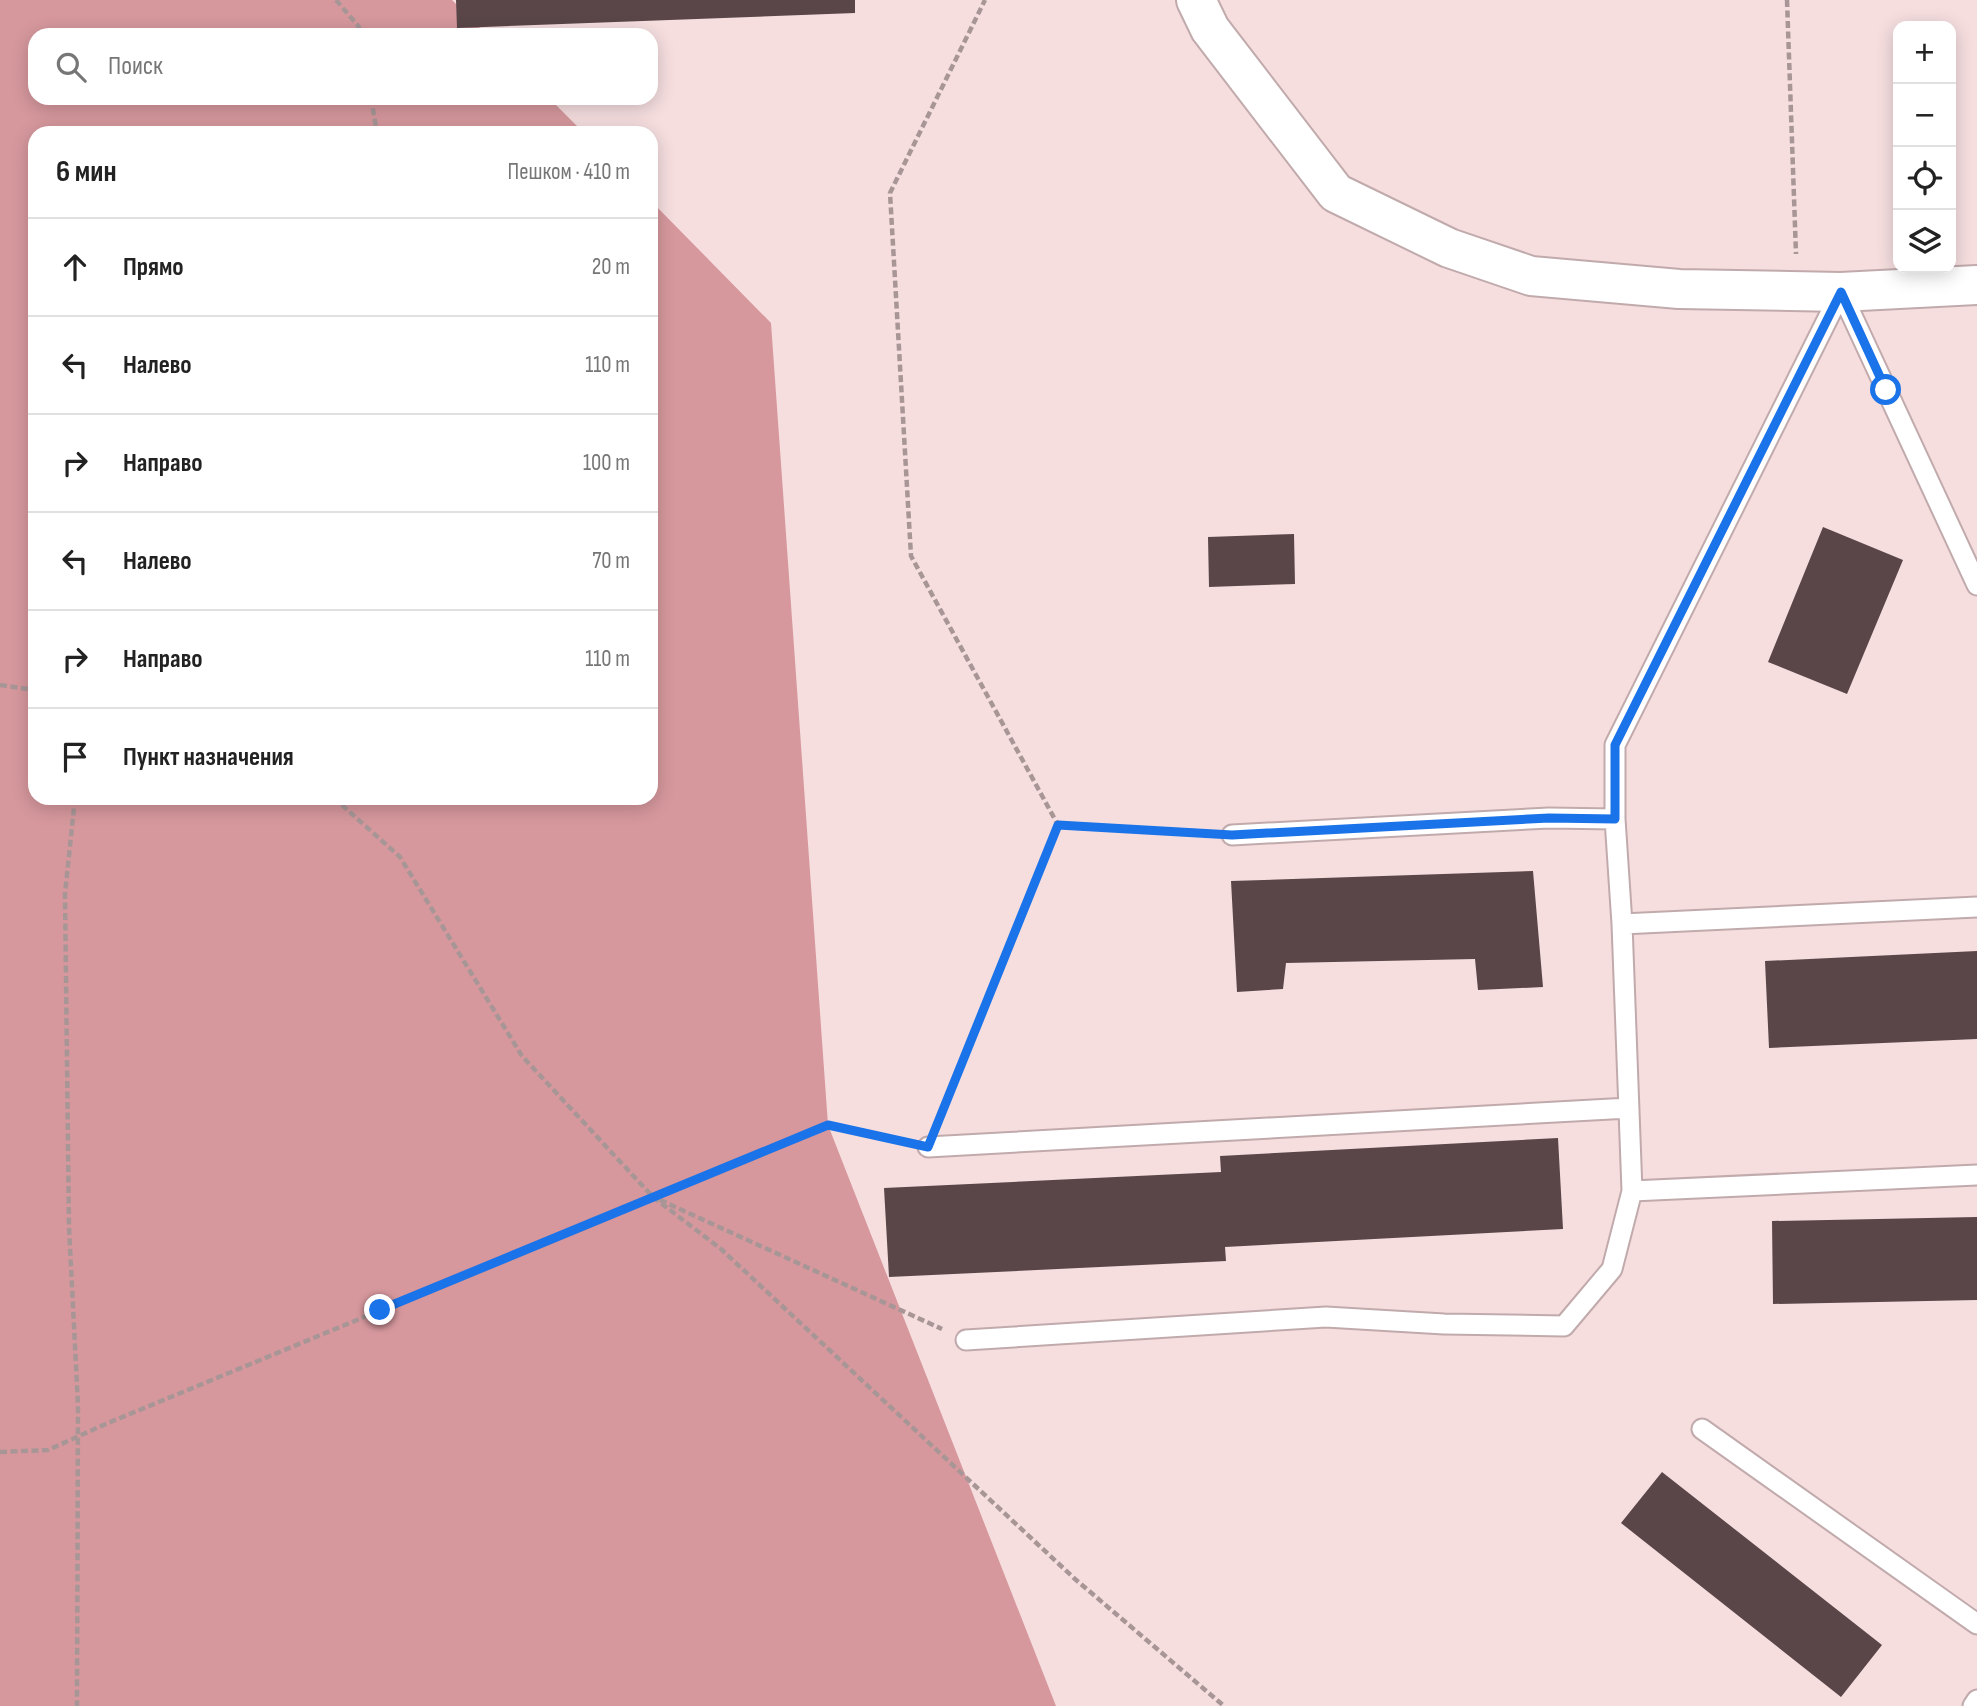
<!DOCTYPE html>
<html lang="ru">
<meta charset="utf-8">
<style>
body{margin:0;font-family:"Sofia Sans Condensed",sans-serif;background:#f2f2f2;color:#222}
.controls{position:absolute;right:21px;top:21px;display:grid;overflow:hidden;border-radius:14px;box-shadow:0 4px 18px #0003}
.controls button{width:63px;height:63px;display:grid;place-items:center;padding:0;border:0;border-bottom:2px solid #e0e0e0;background:#fff;color:#222;font:35px sans-serif}
.stop{position:absolute;width:21px;height:21px;margin:-16px;border:5px solid #1a73e8;border-radius:50%;background:#fff}
.stop.end{background:#1a73e8;border-color:#fff;box-shadow:0 2px 7px #0008}
.list{margin:0;padding:0;list-style:none}
h2{display:flex;justify-content:space-between;align-items:center;height:91px;margin:0;padding:0 28px;font-size:30px}
h2 small{font-size:23px;font-weight:400;color:#767676}
.list li{display:grid;grid-template-columns:46px 1fr auto;gap:21px;align-items:center;box-sizing:border-box;height:98px;padding:0 28px;border-top:2px solid #e0e0e0}
.list b{display:block;font-size:26px;white-space:nowrap}
.list em{font-size:23px;font-style:normal;color:#767676}
.icon{flex:none;width:38px;height:38px;fill:none;stroke:currentColor;stroke-width:2;stroke-linecap:round;stroke-linejoin:round}
.map{position:relative;flex:none;width:1977px;height:1706px;overflow:hidden}
.search{position:absolute;background:#fff;box-shadow:0 4px 18px #0003;left:28px;top:28px;width:630px;height:77px;display:flex;align-items:center;gap:18px;box-sizing:border-box;padding:0 24px;border-radius:21px;color:#767676;font-size:26px}
.panel{position:absolute;background:#fff;box-shadow:0 4px 18px #0003;left:28px;top:126px;width:630px;height:679px;border-radius:21px}
.map>svg:first-child{display:block}
</style>
<div class="map">
<svg width="1977" height="1706" viewBox="0 0 1977 1706">
<rect width="100%" height="100%" fill="#f6dedf"/>
<!-- forest -->
<path fill="#d6989d" d="M0,0h452l35,35h-452v63h514l35,35h-549v665h616v-597l120,122 57,802 228,581h-1056z"/>
<!-- building -->
<path fill="#5a4648" d="M456,0h399v13l-398,15z
M1823,527l80,33 -56,134 -79,-32z
M1294,534l1,50 -86,3 -1,-50z
M1533,871l10,116 -65,3 -3,-31 -189,4 -3,26 -46,3 -6,-111z
M1977,951v88l-208,9 -4,-87z
M1558,1138l5,91 -338,18 1,14 -337,16 -5,-89 337,-16 -1,-16z
M1977,1217v83l-204,4 -1,-83z
M1662,1472l220,173 -41,52 -220,-174z"/>
<g fill="none" stroke-linecap="round" stroke-linejoin="round">
<!-- service casing -->
<g stroke="#c1aaac" stroke-width="23">
<path id="service" d="M1841,292l136,293
M1232,835l317,-17 66,1
M1622,924l355,-17
M928,1147l701,-39
M1632,1191l345,-16
M966,1340l360,-23 118,7 120,2 48,-57 20,-78 -10,-267 -7,-105v-74l226,-453
M1702,1429l275,195
M1973,1706l4,-6"/>
</g>
<!-- tertiary casing -->
<g stroke="#c1aaac" stroke-width="42">
<path id="tertiary" d="M1196,0l14,29 126,164 113,55 82,28 148,13 162,3 136,-7"/>
</g>
<!-- path -->
<path stroke="#a89697" stroke-width="4.5" stroke-dasharray="7 3.5" stroke-linecap="butt" d="M336,0l23,27 1,8
M1787,0l9,254
M371,98l6,35
M0,685l35,5
M75,798l-10,96 4,333 9,178 -1,301
M334,798l66,59 122,199 131,141 68,52 354,330 149,127
M1058,825l150,8
M939,1119l119,-294 -147,-269 -21,-363 95,-193
M660,1200l282,129
M0,1452l48,-2 60,-27 720,-298 73,16"/>
<!-- service -->
<use href="#service" stroke="#fff" stroke-width="19"/>
<!-- tertiary -->
<use href="#tertiary" stroke="#fff" stroke-width="38"/>
</g>
<g fill="none" stroke-linecap="round" stroke-linejoin="round">
<!-- route -->
<path stroke="#1a73e8" stroke-width="9" d="M380,1310l448,-185 100,22 130,-322 174,10 317,-17 66,1v-74l226,-453 45,98"/>
</g>
</svg>
<div class="controls">
<button>+</button>
<button>−</button>
<button><svg class="icon" aria-label="locate" viewBox="0 0 24 24"><circle cx="12" cy="12" r="6"/><path d="M12 2v4M12 18v4M2 12h4M18 12h4"/></svg></button>
<button><svg class="icon" aria-label="layers" viewBox="0 0 24 24"><path d="M12 4l9 5-9 5-9-5zM3 14l9 5 9-5"/></svg></button>
</div>
<div class="stop" style="left:1886px;top:390px"></div>
<div class="stop end" style="left:380px;top:1310px"></div>
<div class="search"><svg class="icon" aria-label="search" viewBox="0 0 24 24"><circle cx="10" cy="10" r="6"/><path d="M15 15l6 6"/></svg>Поиск</div>
<section class="panel">
<h2>6 мин<small>Пешком · 410 m</small></h2>
<ul class="list">
<li><svg class="icon" aria-label="ahead" viewBox="0 0 24 24"><path d="M12 20V5M6 11l6-6 6 6"/></svg><div><b>Прямо</b></div><em>20 m</em></li>
<li><svg class="icon" aria-label="left" viewBox="0 0 24 24"><path d="M17 20v-9H6M10 6l-5 5 5 5"/></svg><div><b>Налево</b></div><em>110 m</em></li>
<li><svg class="icon" aria-label="right" viewBox="0 0 24 24"><path d="M7 20v-9h11M14 6l5 5-5 5"/></svg><div><b>Направо</b></div><em>100 m</em></li>
<li><svg class="icon" aria-label="left" viewBox="0 0 24 24"><path d="M17 20v-9H6M10 6l-5 5 5 5"/></svg><div><b>Налево</b></div><em>70 m</em></li>
<li><svg class="icon" aria-label="right" viewBox="0 0 24 24"><path d="M7 20v-9h11M14 6l5 5-5 5"/></svg><div><b>Направо</b></div><em>110 m</em></li>
<li><svg class="icon" aria-label="arrive" viewBox="0 0 24 24"><path d="M6 21V4h12l-3 4 3 4H6"/></svg><div><b>Пункт назначения</b></div></li>
</ul>
</section>
</div>
